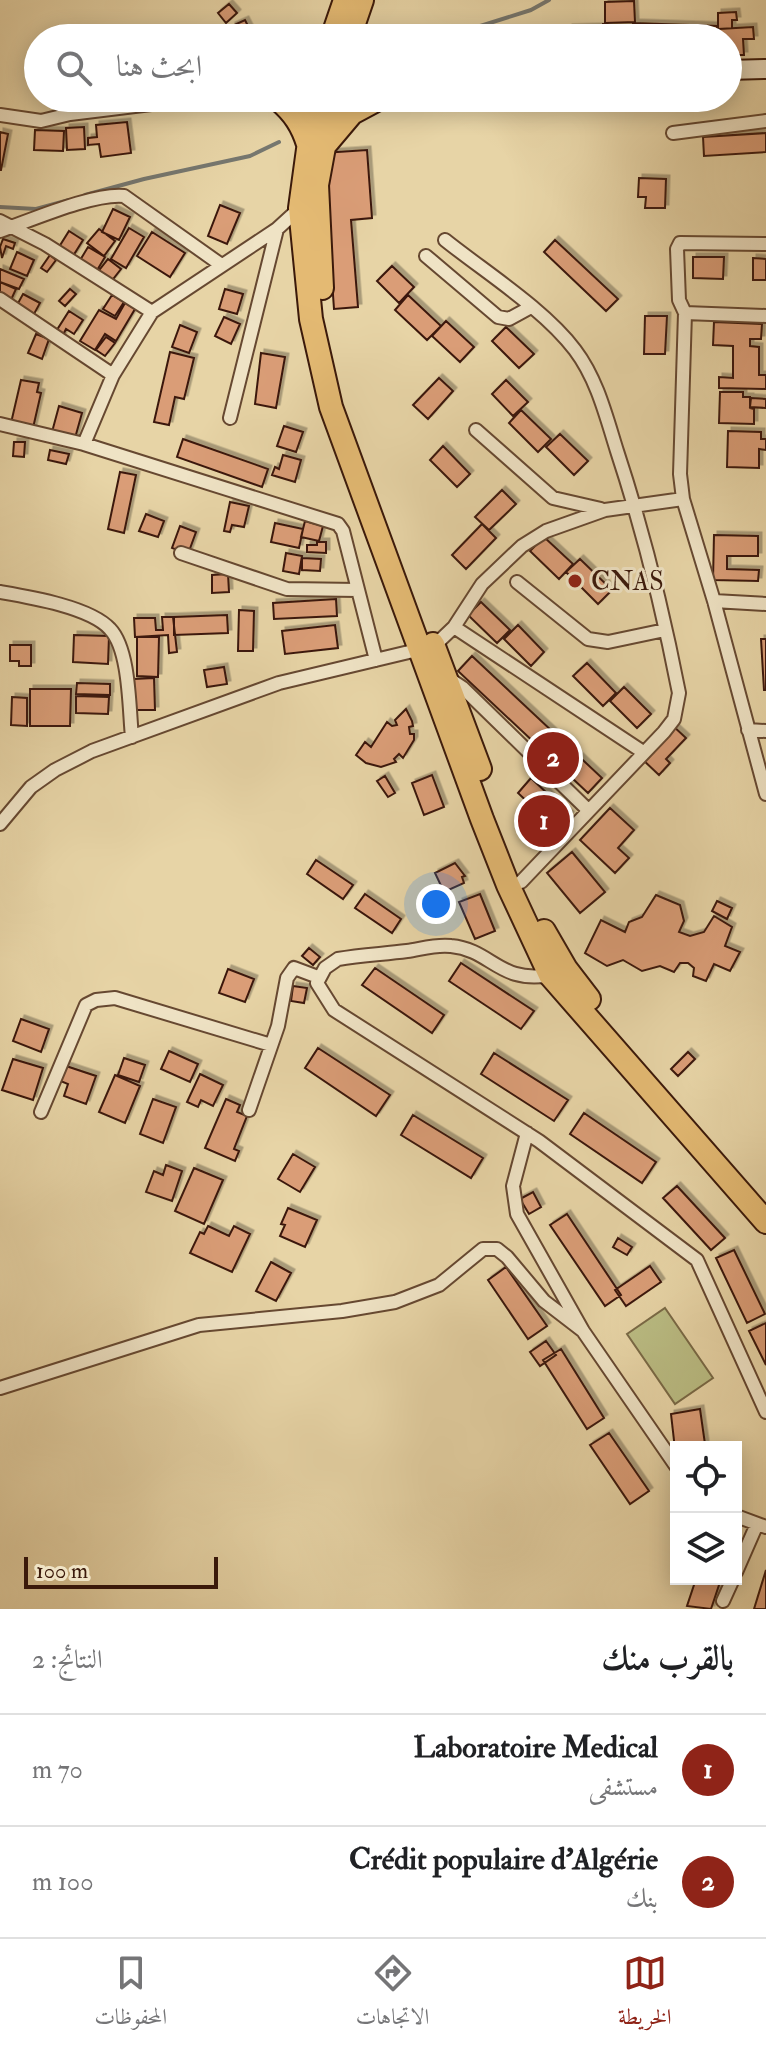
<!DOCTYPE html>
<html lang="ar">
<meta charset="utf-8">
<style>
body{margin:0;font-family:"IM FELL Double Pica",Amiri,serif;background:#f2f2f2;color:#202124;direction:rtl}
.controls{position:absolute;right:24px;bottom:24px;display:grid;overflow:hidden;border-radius:0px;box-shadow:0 4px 20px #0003}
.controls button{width:72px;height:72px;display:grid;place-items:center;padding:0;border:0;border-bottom:2px solid #e0e0e0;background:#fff;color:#202124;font:40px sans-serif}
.scale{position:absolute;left:24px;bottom:20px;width:194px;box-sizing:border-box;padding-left:8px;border:4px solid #3b190a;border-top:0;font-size:22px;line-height:28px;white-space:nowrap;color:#3b190a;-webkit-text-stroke:6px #efe3c5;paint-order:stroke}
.you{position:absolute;left:436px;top:904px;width:28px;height:28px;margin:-20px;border:6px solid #fff;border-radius:50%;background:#1a73e8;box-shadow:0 0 0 12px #1a73e833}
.badge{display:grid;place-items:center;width:52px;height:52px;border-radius:50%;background:#8f2418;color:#fff;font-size:26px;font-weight:700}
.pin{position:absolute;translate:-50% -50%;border:4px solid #fff;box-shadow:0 2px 8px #0006}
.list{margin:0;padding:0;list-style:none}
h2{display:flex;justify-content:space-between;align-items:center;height:104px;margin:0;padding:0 32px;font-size:34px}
h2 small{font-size:26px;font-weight:400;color:#757577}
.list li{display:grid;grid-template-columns:52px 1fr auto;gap:24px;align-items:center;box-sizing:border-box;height:112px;padding:0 32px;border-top:2px solid #e0e0e0}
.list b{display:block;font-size:30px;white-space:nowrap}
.list p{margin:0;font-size:26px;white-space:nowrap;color:#757577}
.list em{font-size:26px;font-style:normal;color:#757577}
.icon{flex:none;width:44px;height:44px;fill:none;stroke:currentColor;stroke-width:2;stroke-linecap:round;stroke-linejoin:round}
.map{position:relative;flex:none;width:766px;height:1609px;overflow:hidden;direction:ltr}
.search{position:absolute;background:#fff;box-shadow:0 4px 20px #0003;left:24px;right:24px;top:24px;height:88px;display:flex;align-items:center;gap:20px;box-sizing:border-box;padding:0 28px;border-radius:44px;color:#757577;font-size:30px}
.sheet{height:328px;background:#fff}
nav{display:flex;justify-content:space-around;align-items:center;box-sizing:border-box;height:112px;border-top:2px solid #e0e0e0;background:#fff;font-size:22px;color:#757577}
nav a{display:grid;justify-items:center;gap:4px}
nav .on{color:#8f2418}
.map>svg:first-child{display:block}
</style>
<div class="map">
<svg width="766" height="1609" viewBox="0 0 766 1609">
<defs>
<filter id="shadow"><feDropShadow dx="3.5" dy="-3.5" stdDeviation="0" flood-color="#0004"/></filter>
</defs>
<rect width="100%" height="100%" fill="#e7d4a6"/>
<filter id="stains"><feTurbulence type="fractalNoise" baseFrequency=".0025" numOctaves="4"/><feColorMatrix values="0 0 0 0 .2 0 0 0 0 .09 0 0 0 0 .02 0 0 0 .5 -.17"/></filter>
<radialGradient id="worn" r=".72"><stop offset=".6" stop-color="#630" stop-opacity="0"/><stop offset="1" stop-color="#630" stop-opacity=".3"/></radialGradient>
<!-- green -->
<path fill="#babc83" stroke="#7a6a46" stroke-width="2" d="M665,1308l48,70 -38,26 -48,-70z"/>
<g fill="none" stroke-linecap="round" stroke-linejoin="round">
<!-- stream -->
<path stroke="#76776f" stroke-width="4" d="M442,38l89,-28 18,-10
M85,195l59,-16 106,-23 29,-14
M0,207l36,2 33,-9"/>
</g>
<!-- building -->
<path fill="#da9d77" stroke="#3b190a" stroke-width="2" filter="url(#shadow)" d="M634,1l1,21 -30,1v-21z
M229,4l8,9 -11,10 -8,-10z
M736,12l1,8h-5v9h-14v-16z
M245,20l6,12 -13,6 -6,-12z
M633,23l84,3v12h-85z
M603,24l28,1 -1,13h-27z
M602,27v11h-33v-10z
M753,27l1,12h-11l1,16h-16v-17h-9v-9z
M127,122l4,31 -30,4 -2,-13 -11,1v-7l9,-1 -1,-12z
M84,127l1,22 -18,1 -1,-22z
M35,130l29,1 -1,20 -29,-1z
M0,132l8,2 -7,36h-1z
M766,133v19l-62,4 -1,-19z
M367,150l5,68 -21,2 7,87 -24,2 -11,-156z
M639,178l27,1 -1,29h-20l1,-11h-8z
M220,205l20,8 -13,31 -19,-8z
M113,209l17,8 -11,23 -17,-8z
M129,228l15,9 -18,31 -15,-9z
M99,229l16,12 -11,15 -17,-13z
M69,231l14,9 -10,16 -14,-9z
M152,232l33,21 -15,24 -33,-21z
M3,239l12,4 -2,6 -7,-3 -4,12 -2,-11z
M555,240l63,59 -12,12 -62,-59z
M88,247l17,10 -9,15 -17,-10z
M17,252l17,8 -7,16 -17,-7z
M50,255l6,5 -9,12 -6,-4z
M693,257h31l-1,22 -30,-1z
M753,258l13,1v21h-13z
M108,259l13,10 -11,14 -13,-10z
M392,266l22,21 -15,16 -22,-22z
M0,269l24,10 -5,10 -19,-7z
M0,282l16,7 -6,13 -10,-4z
M70,289l6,5 -11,12 -6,-5z
M225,289l18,5 -6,20 -18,-5z
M23,294l17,9 -6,11 -17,-9z
M112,295l12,7 -9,14 -12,-7z
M408,295l33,31 -14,14 -32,-30z
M125,303l10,6 -19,32 -11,-7 -10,16 -15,-9 19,-31 17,9z
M69,311l14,9 -9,14 -8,-5 -4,8 -7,-4z
M645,316h22l-2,38h-21z
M224,317l16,7 -9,20 -16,-8z
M446,321l28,26 -14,15 -28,-26z
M714,322l48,2 -1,15h-11v7l9,1v28h7v14l-47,-1v-11l14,1v-32l-20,-1z
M180,325l17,7 -8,21 -17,-6z
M506,327l28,27 -15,14 -27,-27z
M36,334l13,5 -7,20 -14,-6z
M106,337l9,6 -10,13 -9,-6z
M170,352l24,6 -10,41 -9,-2 -6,28 -15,-3z
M261,353l24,4 -9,51 -21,-4z
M439,378l14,13 -25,28 -15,-14z
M21,380l18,3 -2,9 4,1 -8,35 -22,-5z
M506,380l22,22 -15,14 -21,-22z
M720,392h23v5h7v11l4,1v15l-35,-1z
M751,398l15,1v9l-16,-1z
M59,406l23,7 -7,25 -23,-6z
M521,410l30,29 -13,13 -29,-29z
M284,426l19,6 -7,20 -19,-6z
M728,431l33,1v7h5v11l-7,-1v19l-32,-1z
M560,434l28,27 -14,14 -28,-28z
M183,439l85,30 -6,18 -85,-30z
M14,442h11l-1,15 -11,-1z
M443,446l27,28 -13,13 -27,-27z
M50,450l19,4 -3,10 -18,-4z
M283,455l18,5 -6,22 -23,-7 3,-8 4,2z
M120,472l16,3 -12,58 -16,-4z
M502,490l14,14 -27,26 -14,-13z
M230,502l19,4 -5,21 -12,-2 -2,7 -6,-1z
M146,514l18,7 -6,16 -19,-6z
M305,521l18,5 -4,15 -18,-4z
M275,523l28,6 -4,19 -28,-6z
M482,524l14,14 -30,31 -14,-14z
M180,526l16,6 -8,22 -16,-6z
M714,535l44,1v20h-31v13l32,1 -1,11 -45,-1z
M544,537l29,27 -14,15 -29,-28z
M317,542h9v11l-19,-1v-7h10z
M286,553l16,3 -3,18 -16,-3z
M302,558l19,1 -1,12 -18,-1z
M580,559l32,31 -14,14 -32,-32z
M228,574l1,18 -17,1v-18z
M336,599l1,17 -63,3 -1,-16z
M481,602l29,28 -13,13 -29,-28z
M239,610l15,1 -1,40h-15z
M227,615l1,18 -54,2v-18z
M162,617h11l4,35 -8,1 -1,-18 -33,2 -1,-19h21l1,12h7z
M335,625l3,23 -53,6 -3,-23z
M518,625l26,27 -13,14 -27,-27z
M74,635l35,1 -1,28 -35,-2z
M137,637h22l-1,40 -21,-1z
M761,639h5v51h-2z
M10,645h21v21h-12v-5h-9z
M472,656l130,122 -14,15 -130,-122z
M587,663l29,30 -13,13 -30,-30z
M224,667l3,17 -20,3 -3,-17z
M154,678l1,32h-20l-1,-31z
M77,683l33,1v11l-34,-1z
M624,687l27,27 -14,14 -27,-27z
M30,689h41l-1,37h-40z
M76,696l33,1 -1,17 -32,-1z
M12,697l15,1v28l-16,-1z
M406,709l6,12 1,5 -4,1 1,7h4v6l-11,18 -4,-4 -5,5 2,3 -15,5 -15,-4 -10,-8 9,-13 6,5 16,-25 5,4 5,-1 -2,-5z
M672,725l14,13 -20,21 4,4 -11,12 -18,-17z
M432,775l12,32 -20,8 -12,-32z
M385,776l10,17 -7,4 -11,-16z
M531,778l39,37 -14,14 -38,-36z
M610,808l24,22 -16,18 11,10 -14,15 -35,-33z
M572,852l33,40 -25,21 -33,-40z
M316,860l37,25 -10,14 -36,-25z
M455,863l10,13 -3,1 2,6 -20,9 -9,-19z
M365,894l36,25 -9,14 -37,-25z
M480,894l15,37 -20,8 -16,-37z
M656,895l24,10 4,16 -5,11 11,4 14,-4 10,-16 18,11 -7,19 15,6 -10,19 -16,-7 -8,17 -13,-5 1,-8 -6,-5h-8l-6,9 -14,-6 -18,5 -19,-11 -16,6 -22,-13 16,-33 24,12 4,-10 13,-5z
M717,901l15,7 -5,11 -15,-8z
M309,948l11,9 -7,8 -11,-9z
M461,963l73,48 -13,18 -72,-48z
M375,968l69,47 -12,18 -70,-48z
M228,969l26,10 -9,23 -26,-9z
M293,986l14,2 -3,15 -13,-2z
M21,1019l28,10 -8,23 -28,-11z
M318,1048l72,47 -14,21 -71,-48z
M169,1051l29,13 -8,18 -29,-13z
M688,1052l7,7 -17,17 -7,-7z
M494,1053l74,47 -14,21 -73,-47z
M124,1058l21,7 -6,17 -21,-7z
M13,1059l30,9 -10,32 -31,-10z
M63,1065l33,11 -10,28 -22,-8 4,-12 -10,-4z
M200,1074l23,11 -10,21 -12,-6 -3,7 -11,-5z
M115,1075l25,11 -15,37 -26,-11z
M153,1099l23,8 -13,36 -23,-9z
M226,1099l14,6 -3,7 10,4 -13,33 5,2 -4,10 -30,-13z
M584,1113l72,49 -14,21 -72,-49z
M413,1115l70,43 -12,20 -70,-43z
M293,1154l22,13 -15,25 -22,-13z
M166,1165l16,6 -10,30 -26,-9 8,-21 9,4z
M194,1168l29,12 -19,44 -29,-13z
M677,1186l48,52 -14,12 -48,-52z
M533,1192l8,15 -12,7 -9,-15z
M288,1208l29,12 -12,27 -25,-11 5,-11 -4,-1z
M567,1214l54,81 -16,11 -55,-81z
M208,1226l21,10 5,-10 16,8 -18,38 -42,-19 10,-21 4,2z
M618,1238l14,9 -5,8 -14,-8z
M734,1250l31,64 -18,9 -31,-65z
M271,1262l20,11 -15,28 -20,-10z
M650,1266l11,16 -35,24 -11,-16z
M506,1267l41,59 -19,13 -40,-59z
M766,1323v42l-17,-34z
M546,1341l10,14 -16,11 -10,-14z
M561,1349l43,69 -17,11 -44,-69z
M700,1409l5,35 -30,5 -4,-35z
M609,1433l40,58 -19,13 -40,-59z
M766,1570v39h-12z
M696,1579h25l-10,30 -24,-3z"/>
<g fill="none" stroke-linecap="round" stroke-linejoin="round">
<!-- minor casing -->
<g stroke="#664831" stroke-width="16">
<path id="minor" d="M191,101l124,-1
M0,115l41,6 29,-7 130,-16
M673,133l93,-12
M0,221l45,23 107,68
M0,231c32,-11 93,-38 124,-35l96,68
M445,240c40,32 99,69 130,110 22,29 31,66 42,101 26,79 46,160 62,242l-5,26 -10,13 -143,150
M426,256l72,61 11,2 22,-12
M0,299l113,76
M685,313l-6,-13 -2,-51 3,-6 86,1
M766,316l-81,-3 -5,161 3,25 31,102 52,193
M230,418l47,-189
M0,424l84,20 254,80 5,7 33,129
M476,430l77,68 48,11
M84,444l29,-69 39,-63 125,-83 23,-21
M181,553l106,36 71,1
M517,582l71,57 20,3 57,-12
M0,592c29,5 90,15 110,37 20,21 19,80 22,108
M714,601l52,3
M454,627l189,125
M448,678l15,10 125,122
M748,730l18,1
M0,824l31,-37 24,-17 37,-19 187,-68 155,-37 20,-19 28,-43 40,-38 24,-15 59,-21 78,-11
M550,975c-51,9 -58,-25 -99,-29 -15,-2 -30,3 -44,5 -23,3 -46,4 -69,8l-13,9 -8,15 17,27 205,131 158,119 69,152
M249,1110l29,-84 9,-48 7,-10 24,9 -1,6
M41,1112l45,-107 10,-5 19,-2 156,47
M527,1133l-14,53 4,28 66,117 93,135
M0,1388l199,-63 143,-14 53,-9 44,-17 44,-36h14l10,8 37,44 39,30
M736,1516l30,11
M736,1572l21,-48
M723,1601l10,-22"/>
</g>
<!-- secondary casing -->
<g stroke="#3b190a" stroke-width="22">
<path id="secondary" d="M728,70l38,-1"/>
</g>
<!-- trunk casing -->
<g stroke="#3b190a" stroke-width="26">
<path id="trunk" d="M332,38l13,-38
M349,38l13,-38
M315,98l-15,110 11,111 20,88 151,412 26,66 42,90 216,247
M279,100c15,13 23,25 29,44
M325,145l27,-32 28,-15
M322,288l-5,-103 16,-87
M433,644l47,125
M544,931l22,38 23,30"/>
</g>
<!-- minor -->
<use href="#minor" stroke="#efe3c5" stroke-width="12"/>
<!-- secondary -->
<use href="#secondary" stroke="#efe3c5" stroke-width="18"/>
<!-- trunk -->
<use href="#trunk" stroke="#e4ba73" stroke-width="22"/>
</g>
<!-- markers -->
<circle fill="#8f2418" stroke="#efe3c5" stroke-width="3" cx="575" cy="581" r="8"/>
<g text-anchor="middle" stroke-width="6" stroke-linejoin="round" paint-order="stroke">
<!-- poi labels -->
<g font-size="26" fill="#3b190a" stroke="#efe3c5" text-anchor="start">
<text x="591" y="590">CNAS</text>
</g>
</g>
<rect width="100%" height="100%" filter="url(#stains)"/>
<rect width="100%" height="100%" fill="url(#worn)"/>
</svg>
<div class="controls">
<button><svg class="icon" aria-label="locate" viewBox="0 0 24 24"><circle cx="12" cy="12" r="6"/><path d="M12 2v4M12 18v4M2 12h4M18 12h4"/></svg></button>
<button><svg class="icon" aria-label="layers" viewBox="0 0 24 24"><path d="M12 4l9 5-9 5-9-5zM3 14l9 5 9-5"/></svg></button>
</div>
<div class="scale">100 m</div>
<div class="you"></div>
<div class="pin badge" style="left:544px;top:821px">1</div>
<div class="pin badge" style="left:553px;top:758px">2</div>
<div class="search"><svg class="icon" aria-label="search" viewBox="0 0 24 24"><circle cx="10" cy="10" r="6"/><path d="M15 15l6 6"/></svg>ابحث هنا</div>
</div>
<section class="sheet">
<h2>بالقرب منك<small>النتائج: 2</small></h2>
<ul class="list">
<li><span class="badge">1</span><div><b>Laboratoire Medical</b><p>مستشفى</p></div><em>70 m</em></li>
<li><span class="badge">2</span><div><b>Crédit populaire d'Algérie</b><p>بنك</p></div><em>100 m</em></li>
</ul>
</section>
<nav>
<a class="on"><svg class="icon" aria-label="map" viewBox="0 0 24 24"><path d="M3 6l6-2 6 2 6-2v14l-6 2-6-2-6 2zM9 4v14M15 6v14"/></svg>الخريطة</a>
<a><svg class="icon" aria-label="directions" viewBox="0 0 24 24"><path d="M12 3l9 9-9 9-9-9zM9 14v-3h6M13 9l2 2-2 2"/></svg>الاتجاهات</a>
<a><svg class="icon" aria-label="saved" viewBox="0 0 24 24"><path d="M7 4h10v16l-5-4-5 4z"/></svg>المحفوظات</a>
</nav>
